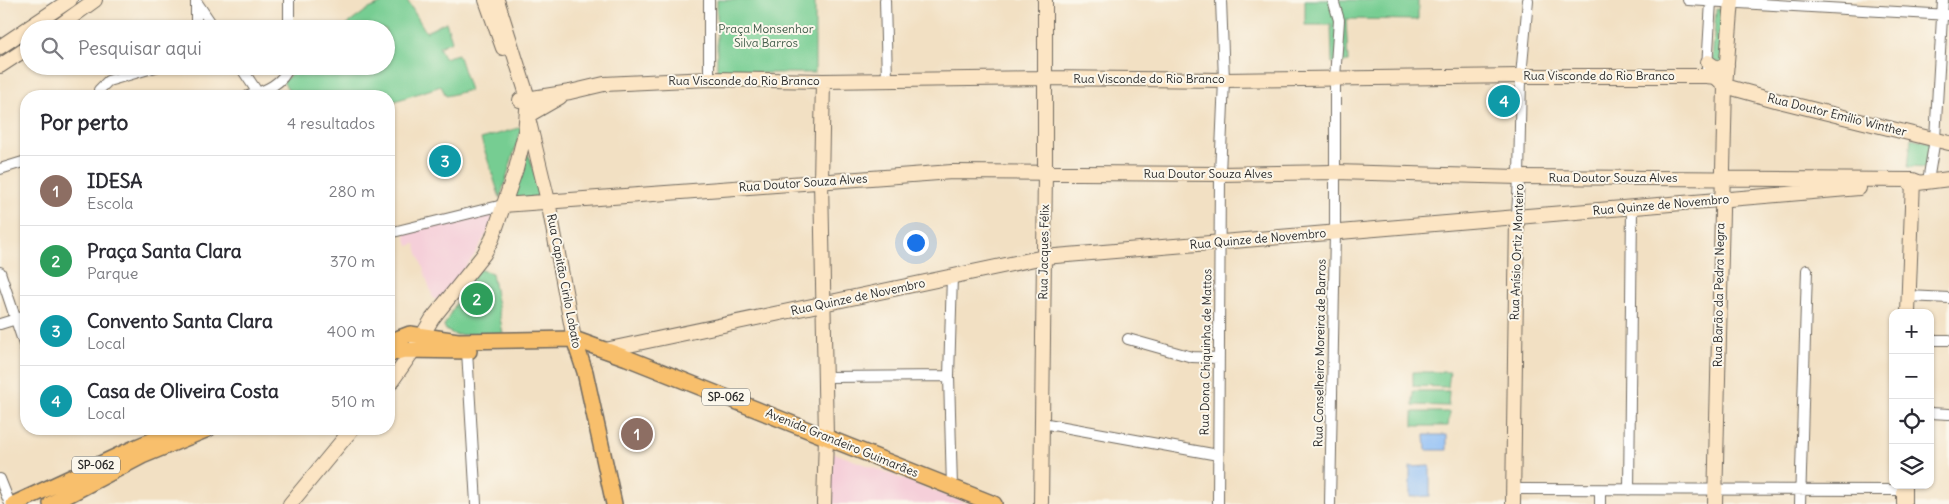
<!DOCTYPE html>
<html lang="pt">
<meta charset="utf-8">
<style>
body{margin:0;font-family:Delius,sans-serif;background:#f7f7f7;color:#2b2b33}
.controls{position:absolute;right:15px;bottom:15px;display:grid;overflow:hidden;border-radius:10px;box-shadow:0 1px 4px #0004}
.controls button{width:45px;height:45px;display:grid;place-items:center;padding:0;border:0;border-bottom:1px solid #e1e1e2;background:#fff;color:#2b2b33;font:25px sans-serif}
.you{position:absolute;left:915px;top:242px;width:18px;height:18px;margin:-12px;border:4px solid #fff;border-radius:50%;background:#1a73e8;box-shadow:0 0 0 8px #1a73e833}
.badge{display:grid;place-items:center;width:32px;height:32px;border-radius:50%;background:#db2777;color:#fff;font-size:16px;font-weight:700}
.pin{position:absolute;translate:-50% -50%;border:2px solid #fff;box-shadow:0 1px 5px #0006}
.list{margin:0;padding:0;list-style:none}
h2{display:flex;justify-content:space-between;align-items:center;height:65px;margin:0;padding:0 20px;font-size:21px}
h2 small{font-size:16px;font-weight:400;color:#7c7c81}
.list li{display:grid;grid-template-columns:32px 1fr auto;gap:15px;align-items:center;box-sizing:border-box;height:70px;padding:0 20px;border-top:1px solid #e1e1e2}
.list b{display:block;font-size:19px;white-space:nowrap}
.list p{margin:0;font-size:16px;white-space:nowrap;color:#7c7c81}
.list em{font-size:16px;font-style:normal;color:#7c7c81}
.icon{flex:none;width:28px;height:28px;fill:none;stroke:currentColor;stroke-width:2;stroke-linecap:round;stroke-linejoin:round}
.map{position:relative;flex:none;width:1949px;height:504px;overflow:hidden}
.search{position:absolute;background:#fff;box-shadow:0 1px 4px #0004;left:20px;top:20px;width:375px;height:55px;display:flex;align-items:center;gap:12px;box-sizing:border-box;padding:0 18px;border-radius:28px;color:#7c7c81;font-size:19px}
.panel{position:absolute;background:#fff;box-shadow:0 1px 4px #0004;left:20px;top:90px;width:375px;height:345px;border-radius:20px}
.map>svg:first-child{display:block}
</style>
<div class="map">
<svg width="1949" height="504" viewBox="0 0 1949 504">
<rect width="100%" height="100%" fill="#fbf7ec"/>
<filter id="ink" filterUnits="userSpaceOnUse"><feTurbulence type="fractalNoise" baseFrequency=".02" numOctaves="2"/><feDisplacementMap in="SourceGraphic" scale="10" xChannelSelector="R" yChannelSelector="G"/><feConvolveMatrix kernelMatrix="1 2 1 2 8 2 1 2 1" color-interpolation-filters="sRGB"/></filter>
<filter id="wash" filterUnits="userSpaceOnUse"><feTurbulence type="fractalNoise" baseFrequency=".0096" numOctaves="4" result="noise"/><feDisplacementMap in="SourceGraphic" scale="20" xChannelSelector="R" yChannelSelector="G"/><feGaussianBlur stdDeviation="1.12" result="paint"/><feColorMatrix in="noise" values="0 0 0 0 0 0 0 0 0 0 0 0 0 0 0 0 0 1.4 0 .05"/><feComposite in="paint" operator="in"/></filter>
<g filter="url(#wash)">
<rect width="100%" height="100%" fill="#f2e0c3"/>
<!-- built -->
<path fill="#f5cfd9" d="M496,209l-6,19 -17,29 -34,44 -6,-3 -18,-54 -7,2 -4,-15z
M829,451l140,53h-140z"/>
<!-- green -->
<path fill="#76cd92" stroke="#507c5e" d="M388,0h19l19,32 20,-10 6,19 -13,6 5,11 14,-4 12,36 -24,6 -5,-10 -52,17v-7h-96l-10,-14 16,-16h87v-37h-45l26,-19z
M717,0h98v73h-98z
M1305,0h113v20l-72,-1 2,43 -16,1 -1,-38h-26z
M1716,9l12,1 -3,53 -13,-1z
M522,127l-22,71 -19,-59z
M1911,138l22,5 -5,25 -20,-1z
M528,153l13,43 -30,5z
M475,268l17,5 11,61 -48,1 -9,-5 -2,-4z
M1413,372h37l-2,15 -35,-1z
M1413,391h36l-1,15 -35,-1z
M1413,412h37l-2,14h-35z"/>
<!-- water -->
<path fill="#89bbf6" stroke="#5a7390" d="M1425,435h22v15h-21z
M1430,466v30l-20,1v-30z"/>
</g>
<g filter="url(#ink)">
<g fill="none" stroke-linecap="round" stroke-linejoin="round">
<!-- street casing -->
<g stroke="#716a60" stroke-width="12">
<path id="street" d="M885,0l2,80
M1688,0l261,15
M196,1l19,28
M196,29v-29
M289,29v-29
M240,66l18,27
M1707,68l4,-67
M709,79v-79
M99,90l9,-9 51,-15
M248,96c17,-5 35,-12 41,-30
M0,169l26,-8
M1928,181l7,-42 8,-139
M1517,216l2,-39 2,-101 7,-76
M389,233l114,-28
M0,272l26,78
M1908,296l41,2
M0,324l26,-8
M1128,339l64,18 26,1
M1930,340h19
M467,351l9,153
M825,377l124,-1
M1930,413l19,1
M1042,423l176,32
M0,479l10,25
M952,488l-3,-112 3,-100
M1513,489l391,1
M1629,490l3,-282
M1218,504l2,-330 4,-94 -3,-80
M1330,504l5,-272v-154l4,-58 -6,-20
M1600,504v-14
M1800,504l7,-234"/>
</g>
<!-- secondary casing -->
<g stroke="#716a60" stroke-width="16">
<path id="secondary" d="M486,0l17,48
M55,29l40,-29
M0,47l70,-47
M1708,62c7,6 10,7 19,3
M0,66l29,-19
M823,81l-2,100 5,256 -2,67
M1725,86l54,15 170,42
M520,100l50,-8 34,-8 105,-5 114,2 222,-3 179,2 297,-4h185l10,1 9,9
M527,116l33,-19
M529,122l19,79 26,138
M1910,184l39,-5
M503,205l449,-33 268,2 115,-2 184,5 394,3 5,2
M1908,313l5,-133
M605,350l439,-93 815,-69
M389,385l24,-34 19,-32 52,-65 8,-15 24,-70 9,-36 3,-35 -31,-98
M1904,485v19
M290,504l62,-75
M1041,504l4,-332v-172
M1513,504l4,-288
M1715,504l10,-418 7,-86"/>
</g>
<!-- primary casing -->
<g stroke="#716a60" stroke-width="18">
<path id="primary" d="M574,339l11,33 29,132
M389,342l21,-8 48,7 116,-2 53,19 367,146
M389,354l15,-4 65,1
M14,504l125,-58 41,-17
M51,504l91,-48 66,-27"/>
</g>
<!-- street -->
<use href="#street" stroke="#fff" stroke-width="10"/>
<!-- secondary -->
<use href="#secondary" stroke="#fce5c4" stroke-width="14"/>
<!-- primary -->
<use href="#primary" stroke="#f8bf6c" stroke-width="15"/>
</g>
</g>
<g text-anchor="middle" stroke-width="4" stroke-linejoin="round" paint-order="stroke">
<!-- shield labels -->
<g fill="#fbf7ec" stroke="#696865" stroke-width="1">
<rect x="702" y="388.5" width="48" height="17" rx="4"/>
<rect x="72" y="456.5" width="48" height="17" rx="4"/>
</g>
<g font-size="11" font-weight="bold" fill="#2b2b2b">
<text x="726" y="401">SP-062</text>
<text x="96" y="469">SP-062</text>
</g>
<!-- park labels -->
<g font-size="12" fill="#425c4a" stroke="#fbf7ec">
<text x="766" y="33">Praça Monsenhor<tspan x="766" dy="14">Silva Barros</tspan></text>
</g>
<!-- street labels -->
<g font-size="12" fill="#2b2b2b" stroke="#fbf7ec">
<text x="1599" y="80">Rua Visconde do Rio Branco</text>
<text x="1149" y="83">Rua Visconde do Rio Branco</text>
<text x="744" y="85">Rua Visconde do Rio Branco</text>
<text transform="translate(1837 115) rotate(14)" y="4">Rua Doutor Emílio Winther</text>
<text x="1208" y="178">Rua Doutor Souza Alves</text>
<text x="1613" y="182">Rua Doutor Souza Alves</text>
<text transform="translate(803 183) rotate(-4)" y="4">Rua Doutor Souza Alves</text>
<text transform="translate(1661 205) rotate(-5)" y="4">Rua Quinze de Novembro</text>
<text transform="translate(1258 239) rotate(-5)" y="4">Rua Quinze de Novembro</text>
<text transform="translate(1044 252) rotate(-89)" y="4">Rua Jacques Félix</text>
<text transform="translate(1517 252) rotate(-88)" y="4">Rua Anísio Ortiz Monteiro</text>
<text transform="translate(564 281) rotate(79)" y="4">Rua Capitão Cirilo Lobato</text>
<text transform="translate(1719 295) rotate(-89)" y="4">Rua Barão da Pedra Negra</text>
<text transform="translate(858 297) rotate(-12)" y="4">Rua Quinze de Novembro</text>
<text transform="translate(1206 352) rotate(-89)" y="4">Rua Dona Chiquinha de Mattos</text>
<text transform="translate(1320 353) rotate(-89)" y="4">Rua Conselheiro Moreira de Barros</text>
<text transform="translate(842 443) rotate(22)" y="4">Avenida Grandeiro Guimarães</text>
</g>
</g>
</svg>
<div class="controls">
<button>+</button>
<button>−</button>
<button><svg class="icon" aria-label="locate" viewBox="0 0 24 24"><circle cx="12" cy="12" r="6"/><path d="M12 2v4M12 18v4M2 12h4M18 12h4"/></svg></button>
<button><svg class="icon" aria-label="layers" viewBox="0 0 24 24"><path d="M12 4l9 5-9 5-9-5zM3 14l9 5 9-5"/></svg></button>
</div>
<div class="you"></div>
<div class="pin badge" style="left:637px;top:434px;background:#8d6e63">1</div>
<div class="pin badge" style="left:477px;top:299px;background:#2e9e5b">2</div>
<div class="pin badge" style="left:445px;top:161px;background:#0f9aa8">3</div>
<div class="pin badge" style="left:1504px;top:101px;background:#0f9aa8">4</div>
<div class="search"><svg class="icon" aria-label="search" viewBox="0 0 24 24"><circle cx="10" cy="10" r="6"/><path d="M15 15l6 6"/></svg>Pesquisar aqui</div>
<section class="panel">
<h2>Por perto<small>4 resultados</small></h2>
<ul class="list">
<li><span class="badge" style="background:#8d6e63">1</span><div><b>IDESA</b><p>Escola</p></div><em>280 m</em></li>
<li><span class="badge" style="background:#2e9e5b">2</span><div><b>Praça Santa Clara</b><p>Parque</p></div><em>370 m</em></li>
<li><span class="badge" style="background:#0f9aa8">3</span><div><b>Convento Santa Clara</b><p>Local</p></div><em>400 m</em></li>
<li><span class="badge" style="background:#0f9aa8">4</span><div><b>Casa de Oliveira Costa</b><p>Local</p></div><em>510 m</em></li>
</ul>
</section>
</div>
